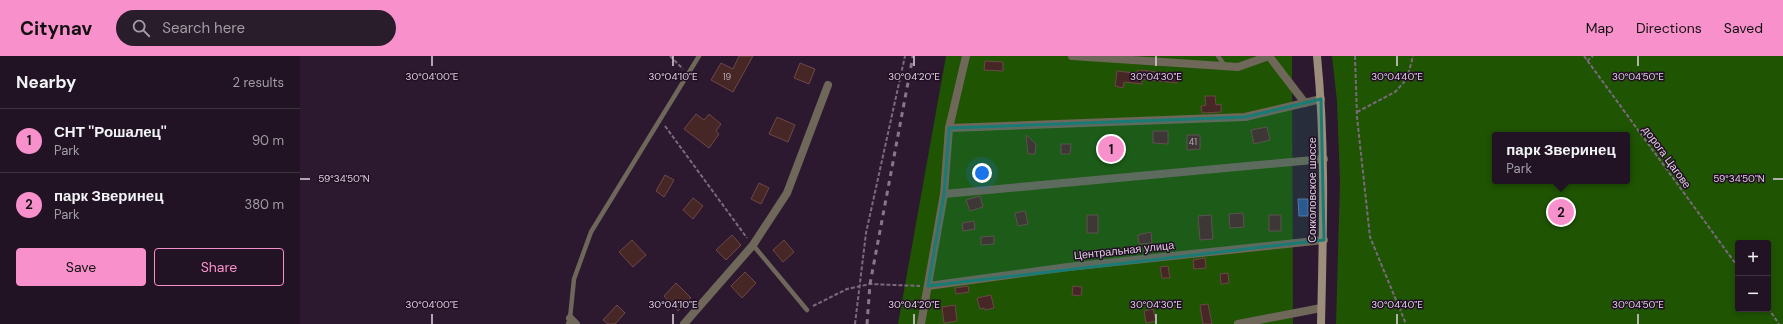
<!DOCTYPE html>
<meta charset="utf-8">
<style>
body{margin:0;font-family:"DM Sans",sans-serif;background:#291c2b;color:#f1f3f6}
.controls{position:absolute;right:12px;bottom:12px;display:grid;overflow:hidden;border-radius:4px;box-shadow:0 2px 6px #0003}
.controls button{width:36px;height:36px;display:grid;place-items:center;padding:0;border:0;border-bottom:1px solid #3e3241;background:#211323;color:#f1f3f6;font:20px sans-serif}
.you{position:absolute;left:682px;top:117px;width:14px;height:14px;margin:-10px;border:3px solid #fff;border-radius:50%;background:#1a73e8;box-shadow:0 0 0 6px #1a73e833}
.badge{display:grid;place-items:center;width:26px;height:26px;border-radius:50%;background:#f890cc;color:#111;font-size:13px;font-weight:700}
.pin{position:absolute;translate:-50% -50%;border:2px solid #fff;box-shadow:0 1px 4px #0006}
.popup{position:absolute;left:1192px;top:76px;width:138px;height:52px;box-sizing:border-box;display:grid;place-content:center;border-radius:4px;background:#211323;filter:drop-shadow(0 1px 3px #0005);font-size:13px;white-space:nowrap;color:#a29ea6}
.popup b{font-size:15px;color:#f1f3f6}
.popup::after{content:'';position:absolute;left:50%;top:100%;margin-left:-8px;border:8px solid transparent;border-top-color:#211323}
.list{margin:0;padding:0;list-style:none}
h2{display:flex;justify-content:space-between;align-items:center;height:52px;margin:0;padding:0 16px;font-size:17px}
h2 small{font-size:13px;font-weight:400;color:#a29ea6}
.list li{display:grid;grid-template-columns:26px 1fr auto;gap:12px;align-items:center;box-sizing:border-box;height:64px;padding:0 16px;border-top:1px solid #3e3241}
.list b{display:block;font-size:15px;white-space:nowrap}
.list p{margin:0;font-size:13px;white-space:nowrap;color:#a29ea6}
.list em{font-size:13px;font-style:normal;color:#a29ea6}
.actions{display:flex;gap:8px;padding:12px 16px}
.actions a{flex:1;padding:9px 0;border:1px solid #f890cc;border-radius:4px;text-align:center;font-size:14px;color:#f890cc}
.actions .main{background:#f890cc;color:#111}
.icon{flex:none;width:22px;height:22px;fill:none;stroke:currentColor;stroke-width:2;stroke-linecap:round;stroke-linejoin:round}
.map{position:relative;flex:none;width:1483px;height:268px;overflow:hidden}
header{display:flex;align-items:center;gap:24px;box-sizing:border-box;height:56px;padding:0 20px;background:#f890cc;color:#111}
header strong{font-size:19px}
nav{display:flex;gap:22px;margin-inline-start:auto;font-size:14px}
.search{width:280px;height:36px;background:#291c2b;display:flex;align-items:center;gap:10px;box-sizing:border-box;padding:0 14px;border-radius:22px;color:#a29ea6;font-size:15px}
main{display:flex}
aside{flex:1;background:#211323}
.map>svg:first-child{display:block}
</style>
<header>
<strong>Citynav</strong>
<div class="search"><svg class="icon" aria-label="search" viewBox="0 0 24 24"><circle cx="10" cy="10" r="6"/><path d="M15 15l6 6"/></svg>Search here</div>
<nav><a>Map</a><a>Directions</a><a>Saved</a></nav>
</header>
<main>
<aside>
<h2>Nearby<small>2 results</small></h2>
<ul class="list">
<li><span class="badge">1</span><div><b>СНТ ''Рошалец''</b><p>Park</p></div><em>90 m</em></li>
<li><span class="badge">2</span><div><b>парк Зверинец</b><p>Park</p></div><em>380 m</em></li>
</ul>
<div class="actions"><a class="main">Save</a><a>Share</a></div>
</aside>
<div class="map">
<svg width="1483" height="268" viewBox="0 0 1483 268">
<rect width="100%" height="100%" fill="#2c192f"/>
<!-- green -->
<path fill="#1f5402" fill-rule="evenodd" d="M646,0h346l1,268h-395z
M1032,0h451v268h-447l4,-142 -3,-81zM1195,79h132v46h-132zM1438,187h30v66h-30z"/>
<!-- water -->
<path fill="#2d5299" stroke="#6278ae" d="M998,143h10v17h-9z"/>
<!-- building -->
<path fill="#472726" stroke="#6c4847" d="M439,0h14l-20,36 -22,-12 10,-17 12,6z
M685,5l18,1v9l-19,-1z
M500,7l15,6 -6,15 -15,-6z
M838,14l40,4 -1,9 -35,-4v5l-18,-2 -1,6 -8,-2 2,-15 17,2 4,-1z
M905,40h10l1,9 5,-1v8l-19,1 -1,-7 5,-1z
M396,58l8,6 5,-6 12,10 -5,7 3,3 -10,14 -25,-19z
M477,61l18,8 -7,17 -19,-8z
M967,71l3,13 -16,4 -3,-14z
M853,75h15v13l-15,-1z
M726,79l10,9 -1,10h-7z
M887,79h13v14l-13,1z
M761,88h10l-1,10h-9z
M365,119l9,5 -10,17 -8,-6z
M459,127l10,5 -8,16 -10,-5z
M680,140l3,11 -13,4 -4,-11z
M393,142l10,8 -10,13 -10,-9z
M725,155l3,13 -10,2 -3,-13z
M943,157l1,14 -14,1 -1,-14z
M787,159h11v18h-11z
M911,159l2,24 -13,1 -2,-24z
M969,159h12v16h-12z
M674,165l1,8 -12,2 -1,-8z
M851,176l1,11 -13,1 -1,-9z
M432,179l9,10 -15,15 -10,-10z
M694,180v8l-13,1v-8z
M332,184l14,15 -13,12 -14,-15z
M484,184l10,12 -11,10 -10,-12z
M905,202l1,10 -12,1 -1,-9z
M868,210l2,12h-8l-2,-11z
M445,216l11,11 -14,15 -11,-12z
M928,217l1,10 -8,1 -1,-10z
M376,227l15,15 -13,13 -14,-15z
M668,230l1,6 -13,2 -1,-6z
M773,230l9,1 -1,9 -9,-1z
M691,239l3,13 -9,2 -1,-2 -4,1 -3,-11z
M908,248l4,20h-9l-3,-19z
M317,249l8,8 -10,11h-7l-5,-4z
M655,249l2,16 -13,2 -2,-16z
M853,253l3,12 -10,2 -2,-12z"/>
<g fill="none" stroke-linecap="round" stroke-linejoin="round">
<!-- path -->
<path stroke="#7a6a7d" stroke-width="2" stroke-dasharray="4 2" stroke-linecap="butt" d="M370,0l13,13
M1055,0l2,61 13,120 36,87
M1284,0l154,211
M1287,5l6,-5
M1057,56l38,-20 12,-13 6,-23
M365,70l82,112
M513,250l34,-17 23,-5 50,2
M1468,252l11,16
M555,268l11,-91 39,-177"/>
<!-- lane -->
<path stroke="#6f675a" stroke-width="4.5" d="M918,0l7,10
M453,189l54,65
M268,268l2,-6 4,-39 17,-47 108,-176"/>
<!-- street -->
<path stroke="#6f675a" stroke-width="8" d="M772,0l166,11 31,-11 36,47
M649,72l296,-11 76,-18
M644,138l380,-35
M628,230l140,-19 256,-27
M270,262l6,6
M384,268l69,-79 34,-52 41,-108
M621,268l23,-130 5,-66 17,-72
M938,268l83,-16"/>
<!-- secondary -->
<path stroke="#9c8e7a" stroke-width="8" d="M1017,0c9,90 6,178 4,268"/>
<!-- rail -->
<path stroke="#877789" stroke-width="3" stroke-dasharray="5 5" stroke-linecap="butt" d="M567,268l3,-40 43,-228"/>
</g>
<!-- marked area -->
<path fill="#197b74" fill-opacity="0.2" stroke="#197b74" stroke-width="3" stroke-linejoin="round" d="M1021,43l3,141 -396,46 16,-92 5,-66 296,-11z"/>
<!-- ticks -->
<path fill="none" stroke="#dfd2e0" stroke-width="1.5" d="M132,0v10M373,0v10M614,0v10M856,0v10M1097,0v10M1338,0v10M0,123h10M1473,123h10M132,258v10M373,258v10M614,258v10M856,258v10M1097,258v10M1338,258v10"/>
<g text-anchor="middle" stroke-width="3" stroke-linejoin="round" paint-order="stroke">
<!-- number labels -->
<g font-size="9" fill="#b9a7b2">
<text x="427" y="24">19</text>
<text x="893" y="89">41</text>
</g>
<!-- street labels -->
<g font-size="11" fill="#dfd2e0" stroke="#220f25">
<text transform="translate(1367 101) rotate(54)" y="4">дорога Цагове</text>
<text transform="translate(1012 134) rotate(-90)" y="4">Сокколовское шоссе</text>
<text transform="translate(824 194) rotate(-6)" y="4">Центральная улица</text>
</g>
</g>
<g font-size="10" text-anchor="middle" fill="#dfd2e0" stroke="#220f25" stroke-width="3" stroke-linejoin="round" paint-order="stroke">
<text x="132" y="24">30°04'00"E</text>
<text x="373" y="24">30°04'10"E</text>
<text x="614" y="24">30°04'20"E</text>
<text x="856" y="24">30°04'30"E</text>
<text x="1097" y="24">30°04'40"E</text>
<text x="1338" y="24">30°04'50"E</text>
<text x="44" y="126">59°34'50"N</text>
<text x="1439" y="126">59°34'50"N</text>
<text x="132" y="252">30°04'00"E</text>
<text x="373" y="252">30°04'10"E</text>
<text x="614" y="252">30°04'20"E</text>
<text x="856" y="252">30°04'30"E</text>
<text x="1097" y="252">30°04'40"E</text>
<text x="1338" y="252">30°04'50"E</text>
</g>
</svg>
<div class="controls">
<button>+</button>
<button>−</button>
</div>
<div class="you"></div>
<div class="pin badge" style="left:811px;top:93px">1</div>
<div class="pin badge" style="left:1261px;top:156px">2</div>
<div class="popup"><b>парк Зверинец</b>Park</div>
</div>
</main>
